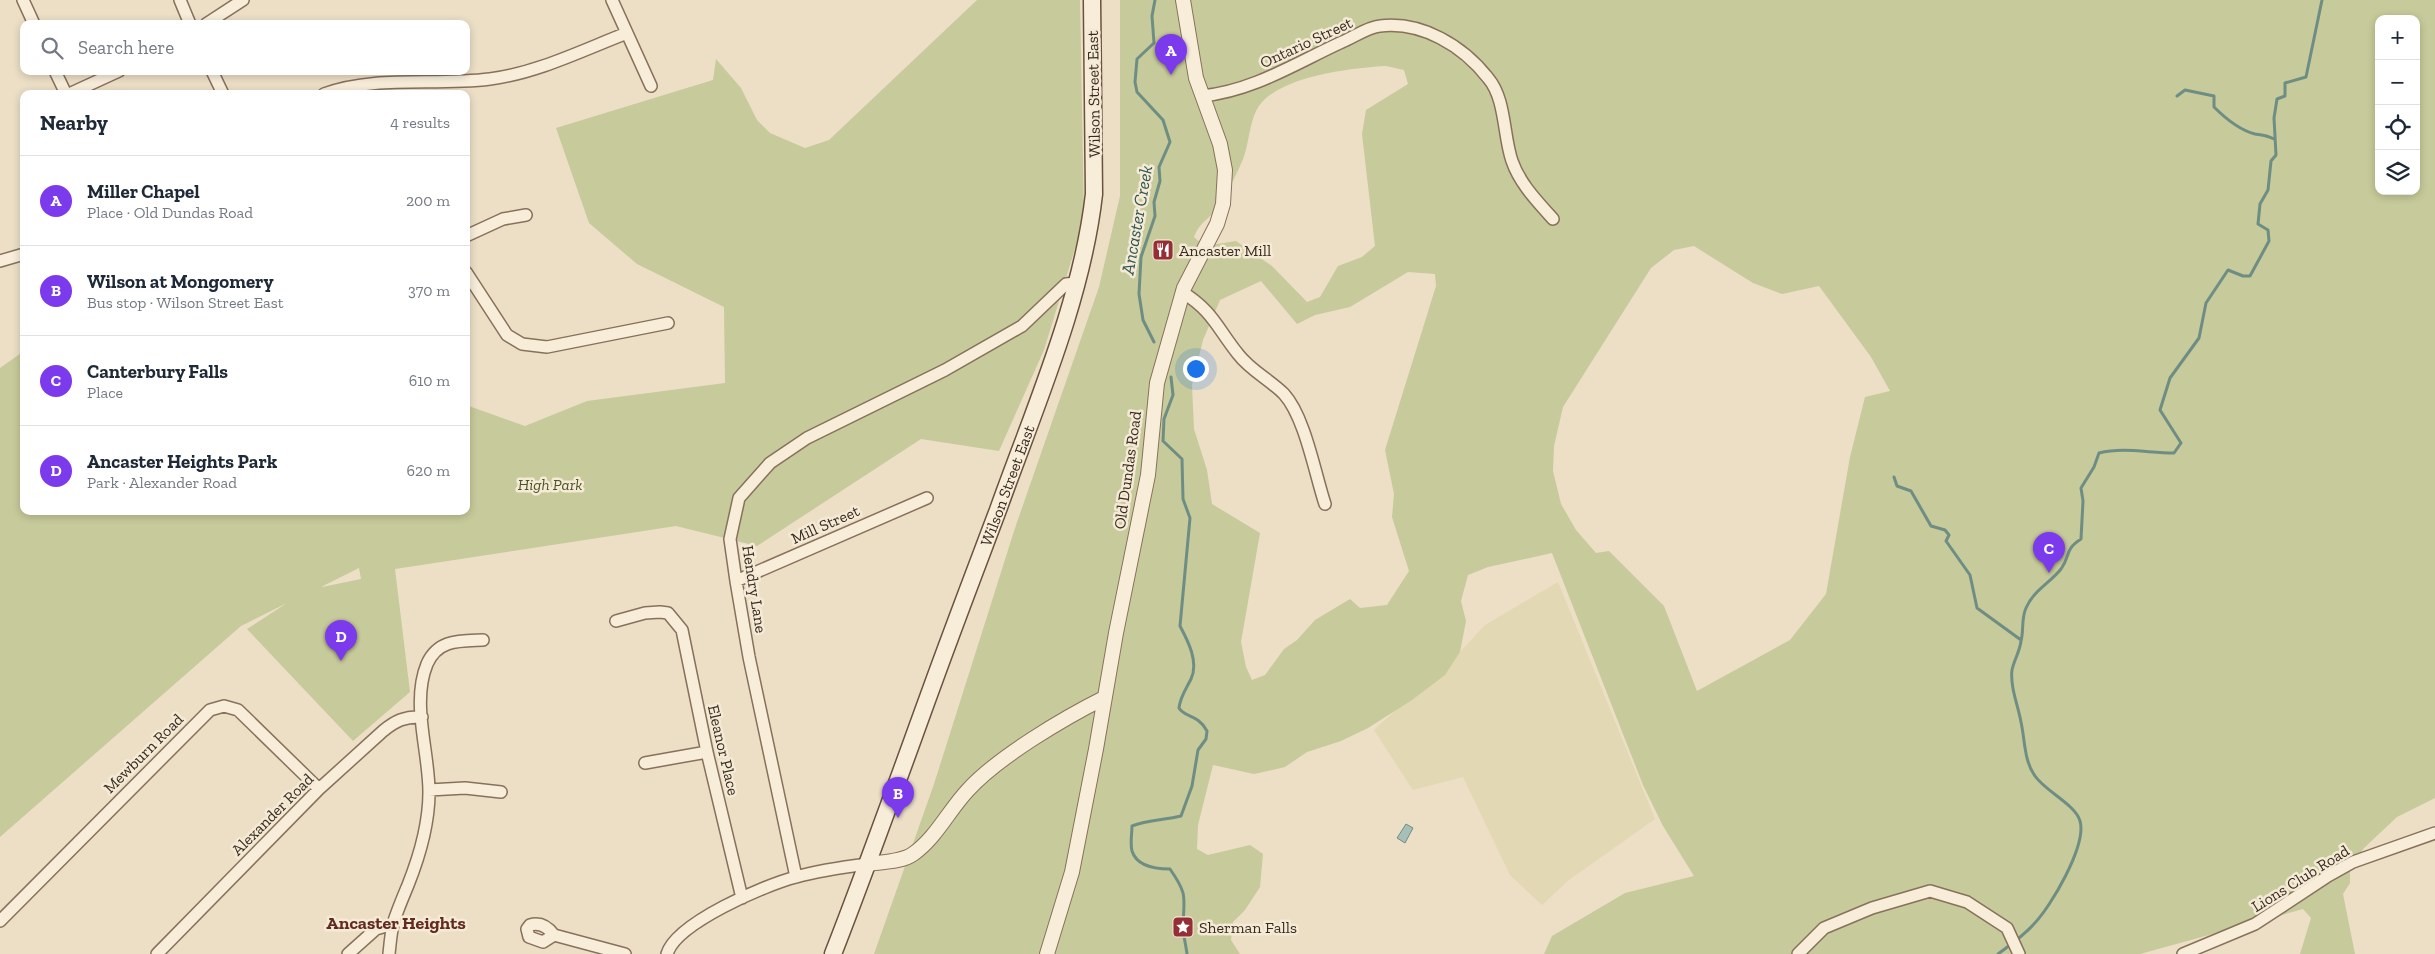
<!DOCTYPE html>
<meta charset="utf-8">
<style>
body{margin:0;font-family:"Zilla Slab",serif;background:#f2f2f3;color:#1f2937}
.controls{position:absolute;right:15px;top:15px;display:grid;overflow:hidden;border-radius:10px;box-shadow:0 2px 8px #0003}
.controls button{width:45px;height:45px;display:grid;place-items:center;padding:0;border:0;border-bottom:1px solid #e0e1e3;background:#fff;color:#1f2937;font:25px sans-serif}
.you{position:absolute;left:1195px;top:368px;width:18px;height:18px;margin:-12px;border:4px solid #fff;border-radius:50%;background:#1a73e8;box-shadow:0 0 0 8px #1a73e833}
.badge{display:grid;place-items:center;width:32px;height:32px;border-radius:50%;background:#7c3aed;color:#fff;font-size:16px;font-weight:700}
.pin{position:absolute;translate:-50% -41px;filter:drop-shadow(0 1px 2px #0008)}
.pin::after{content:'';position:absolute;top:26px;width:18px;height:15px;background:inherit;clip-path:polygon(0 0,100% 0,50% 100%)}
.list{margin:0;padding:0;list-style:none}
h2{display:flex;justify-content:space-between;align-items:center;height:65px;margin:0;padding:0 20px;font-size:21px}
h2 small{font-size:16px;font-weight:400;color:#747a83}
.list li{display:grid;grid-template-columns:32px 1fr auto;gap:15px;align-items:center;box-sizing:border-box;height:90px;padding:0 20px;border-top:1px solid #e0e1e3}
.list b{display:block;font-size:19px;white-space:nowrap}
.list p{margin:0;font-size:16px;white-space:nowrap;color:#747a83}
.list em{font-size:16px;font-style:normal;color:#747a83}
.icon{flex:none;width:28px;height:28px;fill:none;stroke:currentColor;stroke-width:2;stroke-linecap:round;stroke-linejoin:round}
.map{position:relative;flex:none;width:2435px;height:954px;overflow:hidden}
.search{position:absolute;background:#fff;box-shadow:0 2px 8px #0003;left:20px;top:20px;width:450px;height:55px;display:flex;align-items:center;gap:12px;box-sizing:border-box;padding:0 18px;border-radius:10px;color:#747a83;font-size:19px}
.panel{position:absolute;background:#fff;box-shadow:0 2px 8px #0003;left:20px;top:90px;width:450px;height:425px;border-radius:10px}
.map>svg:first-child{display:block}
</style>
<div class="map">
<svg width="2435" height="954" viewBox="0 0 2435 954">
<rect width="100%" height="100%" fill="#ecdfc6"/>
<!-- farmland -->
<path fill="#e2d8b3" d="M1558,582l97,237 -86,61 -27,25 -32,-30 -47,-98 -50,13 -39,-60 86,-78 25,-27z"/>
<!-- green -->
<path fill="#c7ca9a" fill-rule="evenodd" d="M977,0h103l4,219 -40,131 -45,101 -78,-12 -164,107 -81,-20 -281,43 15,123 -57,49 -106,-112 40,-26 -46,23 -241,211v-469l24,-17v160h442v-106l59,21 62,-25 138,-18 -1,-76 -87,-43 -48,-41 -33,-95 157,-48 3,-21 25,29 16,32 13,13 35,15 24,-8zM359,568l2,11 -39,8 1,-1z
M1120,0h1315v798l-38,19 -33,31 -14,18v17l-7,11 12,60h-55l11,-36 -8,-9 -163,45h-596l8,-18 73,-43 69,-17 -31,-50 -20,-41 -91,-232 -64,14 -20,8 -7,26 5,20 -6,31 -15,23 -33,25 -44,28 -27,13 -34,11 -22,15 -31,7 -41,-9 -15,60 -1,24 11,6 42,-10 13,9 -3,33 -15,23 -12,12 -2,18 9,14h-366l60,-170 81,-256 84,-241 21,-91zM2379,19h37v172h-37zM1386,66l18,4 4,14 -42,26 -4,24 13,112 -13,11 -24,9 -18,31 -13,5 -35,-36 -36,-25 -32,5 -10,-9c5,-13 11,-15 19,-24 10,-14 20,-31 27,-47 9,-17 8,-38 16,-55 17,-35 96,-43 130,-45zM1694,246l59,37 29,11 37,-8 52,71 19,34 -25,6 -15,60 -24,137 -36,46 -93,51 -33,-85 -55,-55 -13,2 -20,-23 -15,-26 -8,-33 1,-25 9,-39 88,-139 23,-18zM1408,272l27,2 1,12 -51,164 9,44 -2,23 17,54 -22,34 -27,3 -10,-9 -35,21 -18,20 -13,9 -19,26 -13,5 -6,-13 -5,-25 19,-109 -48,-29 -5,-34 -13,-41 -2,-44 11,-45 17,-40 41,-19 36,43 18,-9 35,-8z"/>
<!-- water -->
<path fill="#a7c0b7" stroke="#6e8e84" d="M1406,824l7,4 -8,15 -8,-5z"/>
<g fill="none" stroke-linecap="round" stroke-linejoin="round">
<!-- stream -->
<path stroke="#6e8e84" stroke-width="3" d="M2177,96l8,-6 29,6v11c11,11 25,23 41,27 7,1 12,1 19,5
M1154,342l-11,-22 -4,-26 2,-37 14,-41 -1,-14 6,-21 -1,-14 11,-25 -7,-22 -26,-28 -2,-10 2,-23 17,-16 -2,-27 3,-16
M1171,377l2,18 -9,24 -1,22 19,18 1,40 7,19 -10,108c8,15 19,36 11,53 -5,10 -11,18 -12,29 6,10 19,6 28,23l-1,8 -8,11 -6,36 -11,30c-16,4 -34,4 -49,10 0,7 -2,18 0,25 5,16 24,18 38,18 18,26 14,27 13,57 0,9 3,19 4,28
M1894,477l3,9 14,5 20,35 14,4 4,5 -3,6 24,34 7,33 44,32
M1998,954c12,-9 25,-18 35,-29 18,-18 54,-80 47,-104 -4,-16 -35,-30 -45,-45 -11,-15 -10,-36 -14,-54 -3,-17 -11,-35 -9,-52 2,-10 8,-19 9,-29 3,-11 0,-22 5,-33 7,-17 24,-25 35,-39 10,-14 3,-19 20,-30l2,-38 -2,-13 13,-21 5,-14c24,-6 50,0 75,0l7,-10 -21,-33 10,-32 29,-40 7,-35 22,-33 15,6h7l19,-35 -1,-11 -10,-6 2,-20 8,-14 3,-29 5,-6 -2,-37 3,-19 8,-3v-13l21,-6 16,-77"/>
<!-- minor casing -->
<g stroke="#87715c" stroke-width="14">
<path id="minor" d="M23,0l11,24
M180,0l10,24
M612,0l39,86
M206,24l37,-24
M55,71l11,23
M212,71l11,23
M69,94l50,-23
M324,94c53,-19 110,-8 166,-15 47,-6 93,-29 137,-46
M1202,96c51,-5 94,-33 140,-54 12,-5 26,-15 38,-16 42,-5 83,20 108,52 18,21 15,57 24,83 8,23 25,40 41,58
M466,236l37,-17 23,-4
M0,261l24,-7
M466,272l41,63 15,9 25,3 121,-24
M1182,292c31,19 35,36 56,62 12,16 32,26 46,40 21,23 31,80 41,110
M736,581l191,-83
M616,621l29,-8 15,-1 8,1 14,17 25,122 35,146
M645,763l62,-11
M429,790l36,-2 36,4
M796,877l-47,-220 -13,-76 -6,-42 9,-41 31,-35 37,-25 138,-68 77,-44 44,-42 10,-1
M0,921l210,-211 14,-4 14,4 81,79
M554,935l-11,7 -14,-5 -2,-8 3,-4c10,-3 18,2 24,10l71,19
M157,954l162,-165 64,-58c12,-10 22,-15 39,-14
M348,954l28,-25 17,-5
M389,954c1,-10 2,-21 4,-30 4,-13 10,-27 15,-39 12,-30 21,-61 21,-93 0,-41 -18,-89 -2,-128 11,-25 33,-23 56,-24
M667,954c9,-31 98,-69 129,-77 24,-7 48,-10 72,-13
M1798,954l26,-26 48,-20 58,-17 37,11 40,26 12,26
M2183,954l72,-30 73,-48 25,-14 82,-29"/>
</g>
<!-- tertiary casing -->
<g stroke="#87715c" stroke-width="16">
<path id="tertiary" d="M868,864c14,-2 34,-2 45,-10 23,-16 36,-44 55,-64 30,-33 96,-72 136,-92
M1047,954l25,-82 24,-123 20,-116 32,-158 9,-92 27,-95 33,-64 6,-20 2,-34 -5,-26 -24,-66 -13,-78"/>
</g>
<!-- secondary casing -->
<g stroke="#69523f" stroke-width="19">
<g id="secondary">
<path id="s1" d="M833,954c34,-87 65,-174 97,-262 22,-61 45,-121 68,-182 36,-101 84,-209 96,-316l-2,-194"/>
</g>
</g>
<!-- minor -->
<use href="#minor" stroke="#f7edd9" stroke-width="11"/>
<!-- tertiary -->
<use href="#tertiary" stroke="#f7edd9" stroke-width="14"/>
<!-- secondary -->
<use href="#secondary" stroke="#f7edd9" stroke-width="16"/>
</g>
<!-- icons -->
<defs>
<g id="restaurant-square" transform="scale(1.125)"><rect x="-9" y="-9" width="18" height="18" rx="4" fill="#932f35" stroke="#f4ead5"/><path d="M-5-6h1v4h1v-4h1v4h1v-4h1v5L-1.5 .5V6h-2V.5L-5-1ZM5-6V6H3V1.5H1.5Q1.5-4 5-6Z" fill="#fff"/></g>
<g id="sight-square" transform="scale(1.125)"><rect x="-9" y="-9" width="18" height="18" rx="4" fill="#932f35" stroke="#f4ead5"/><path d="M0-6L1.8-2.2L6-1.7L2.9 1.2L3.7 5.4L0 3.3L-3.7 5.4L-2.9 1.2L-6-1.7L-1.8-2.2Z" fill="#fff"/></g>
</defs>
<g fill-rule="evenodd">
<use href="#restaurant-square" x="1163" y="250"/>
<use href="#sight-square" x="1183" y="927"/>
</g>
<g text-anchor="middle" stroke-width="5" stroke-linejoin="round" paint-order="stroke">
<!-- street labels -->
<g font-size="16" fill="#382a1f" stroke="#f4ead5">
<text transform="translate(1306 42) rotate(-25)" y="6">Ontario Street</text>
<text transform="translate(1093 94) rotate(-91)" y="6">Wilson Street East</text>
<text transform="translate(1127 470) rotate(-82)" y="6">Old Dundas Road</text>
<text dy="6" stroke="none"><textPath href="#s1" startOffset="500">Wilson Street East</textPath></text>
<text transform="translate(825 524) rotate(-24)" y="6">Mill Street</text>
<text transform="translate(755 589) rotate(81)" y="6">Hendry Lane</text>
<text transform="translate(724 750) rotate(77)" y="6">Eleanor Place</text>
<text transform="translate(143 753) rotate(-45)" y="6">Mewburn Road</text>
<text transform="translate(272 814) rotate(-45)" y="6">Alexander Road</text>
<text transform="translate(2300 878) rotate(-32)" y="6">Lions Club Road</text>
</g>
<!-- poi labels -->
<g font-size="16" fill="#382a1f" stroke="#f4ead5" text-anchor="start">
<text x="1179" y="256">Ancaster Mill</text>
<text x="1199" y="933">Sherman Falls</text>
</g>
<!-- park labels -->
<g font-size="16" font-style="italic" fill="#4a5327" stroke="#f4ead5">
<text x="550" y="490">High Park</text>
</g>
<!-- water labels -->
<g font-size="18" font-style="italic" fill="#2f5752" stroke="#f4ead5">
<text transform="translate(1137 220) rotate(-80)" y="6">Ancaster Creek</text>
</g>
<!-- neighbourhood labels -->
<g font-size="18" font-weight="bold" fill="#622b21" stroke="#f4ead5">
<text x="396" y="929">Ancaster Heights</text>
</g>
</g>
</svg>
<div class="controls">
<button>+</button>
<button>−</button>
<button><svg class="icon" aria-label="locate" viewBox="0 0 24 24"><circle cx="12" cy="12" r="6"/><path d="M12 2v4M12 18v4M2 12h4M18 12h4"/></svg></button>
<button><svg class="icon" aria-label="layers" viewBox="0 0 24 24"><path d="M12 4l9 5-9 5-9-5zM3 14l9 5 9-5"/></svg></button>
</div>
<div class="you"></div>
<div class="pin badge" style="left:1171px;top:75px">A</div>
<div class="pin badge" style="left:898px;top:818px">B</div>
<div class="pin badge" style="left:2049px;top:573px">C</div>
<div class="pin badge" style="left:341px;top:661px">D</div>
<div class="search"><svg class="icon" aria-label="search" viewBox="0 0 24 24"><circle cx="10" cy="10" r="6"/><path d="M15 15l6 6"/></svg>Search here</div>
<section class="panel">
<h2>Nearby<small>4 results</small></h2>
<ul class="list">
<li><span class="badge">A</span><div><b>Miller Chapel</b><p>Place · Old Dundas Road</p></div><em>200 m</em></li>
<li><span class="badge">B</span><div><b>Wilson at Mongomery</b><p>Bus stop · Wilson Street East</p></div><em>370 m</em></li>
<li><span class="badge">C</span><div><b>Canterbury Falls</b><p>Place</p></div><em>610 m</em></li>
<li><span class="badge">D</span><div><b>Ancaster Heights Park</b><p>Park · Alexander Road</p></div><em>620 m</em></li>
</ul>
</section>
</div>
